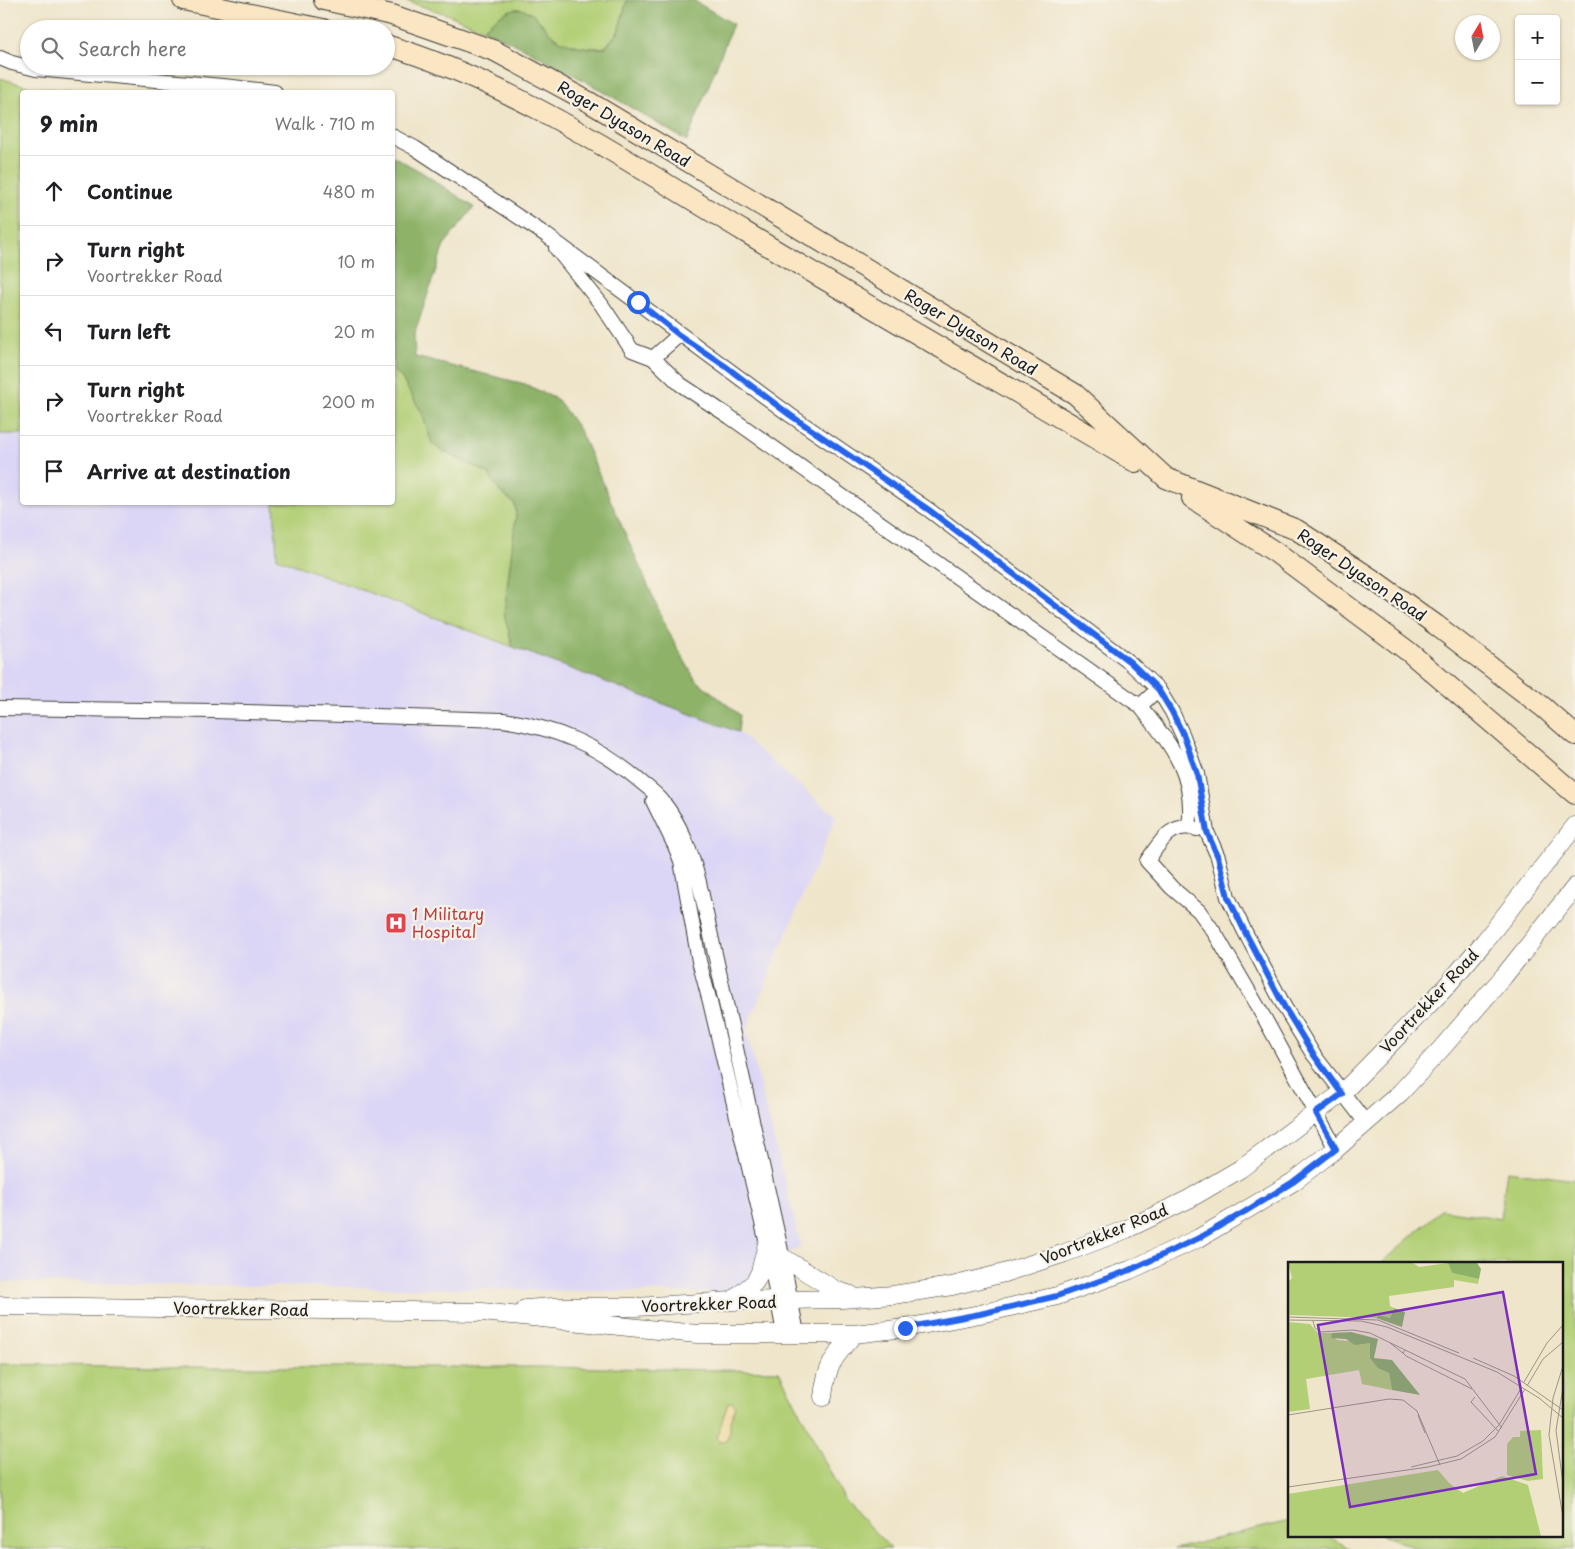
<!DOCTYPE html>
<meta charset="utf-8">
<style>
body{margin:0;font-family:"Playpen Sans",sans-serif;background:#f6f6f6;color:#202124}
.controls{position:absolute;right:15px;top:15px;display:grid;overflow:hidden;border-radius:5px;box-shadow:0 1px 4px #0004}
.controls button{width:45px;height:45px;display:grid;place-items:center;padding:0;border:0;border-bottom:1px solid #e0e0e0;background:#fff;color:#202124;font:25px sans-serif}
.compass{position:absolute;left:1455px;top:15px;width:45px;height:45px;border-radius:50%;background:#fff;box-shadow:0 1px 4px #0004;rotate:10deg}
.stop{position:absolute;width:15px;height:15px;margin:-11px;border:4px solid #2563eb;border-radius:50%;background:#fff}
.stop.end{background:#2563eb;border-color:#fff;box-shadow:0 1px 5px #0008}
.list{margin:0;padding:0;list-style:none}
h2{display:flex;justify-content:space-between;align-items:center;height:65px;margin:0;padding:0 20px;font-size:21px}
h2 small{font-size:16px;font-weight:400;color:#757577}
.list li{display:grid;grid-template-columns:32px 1fr auto;gap:15px;align-items:center;box-sizing:border-box;height:70px;padding:0 20px;border-top:1px solid #e0e0e0}
.list b{display:block;font-size:19px;white-space:nowrap}
.list p{margin:0;font-size:16px;white-space:nowrap;color:#757577}
.list em{font-size:16px;font-style:normal;color:#757577}
.icon{flex:none;width:28px;height:28px;fill:none;stroke:currentColor;stroke-width:2;stroke-linecap:round;stroke-linejoin:round}
.map{position:relative;flex:none;width:1575px;height:1549px;overflow:hidden}
.search{position:absolute;background:#fff;box-shadow:0 1px 4px #0004;left:20px;top:20px;width:375px;height:55px;display:flex;align-items:center;gap:12px;box-sizing:border-box;padding:0 18px;border-radius:28px;color:#757577;font-size:19px}
.panel{position:absolute;background:#fff;box-shadow:0 1px 4px #0004;left:20px;top:90px;width:375px;height:415px;border-radius:5px}
.map>svg:first-child{display:block}
</style>
<div class="map">
<svg width="1575" height="1549" viewBox="0 0 1575 1549">
<rect width="100%" height="100%" fill="#f7f3e8"/>
<filter id="ink" filterUnits="userSpaceOnUse"><feTurbulence type="fractalNoise" baseFrequency=".02" numOctaves="2"/><feDisplacementMap in="SourceGraphic" scale="10" xChannelSelector="R" yChannelSelector="G"/><feConvolveMatrix kernelMatrix="1 2 1 2 8 2 1 2 1" color-interpolation-filters="sRGB"/></filter>
<filter id="wash" filterUnits="userSpaceOnUse"><feTurbulence type="fractalNoise" baseFrequency=".0096" numOctaves="4" result="noise"/><feDisplacementMap in="SourceGraphic" scale="20" xChannelSelector="R" yChannelSelector="G"/><feGaussianBlur stdDeviation="1.12" result="paint"/><feColorMatrix in="noise" values="0 0 0 0 0 0 0 0 0 0 0 0 0 0 0 0 0 1.4 0 .05"/><feComposite in="paint" operator="in"/></filter>
<g filter="url(#wash)">
<rect width="100%" height="100%" fill="#efe5ca"/>
<!-- built -->
<path fill="#dcd6f6" d="M0,434h22v68l252,1 3,56 461,173 98,85 -90,213 55,215 -67,48 -734,-11z"/>
<!-- green -->
<path fill="#b2cf76" stroke="#677649" d="M403,0h224l-9,32 -13,15c-12,3 -38,-2 -49,-9 -12,-8 -22,-31 -40,-29 -12,1 -24,13 -33,20l-34,-14z
M0,78l30,9 60,5h-68v342h-22z
M393,227l3,2 4,11 -7,21z
M393,370l8,7 21,36 11,31 9,7 46,22 12,19 15,12 1,11 -12,99 9,33 -236,-89 -3,-55 118,-1z
M1507,1171l68,9v369h-156l-37,-14h179v-272h-180l60,-53 59,8z
M0,1364l160,3h381l238,4 66,130 46,48h-891z
M1289,1521v14h36l26,14h-177z"/>
<!-- forest -->
<path fill="#8db267" stroke="#546742" d="M627,0h66l40,24 -46,117c-67,-40 -133,-80 -204,-112 9,-7 21,-19 33,-20 18,-2 28,21 40,29 11,7 36,12 49,10l13,-16z
M393,156l30,17 51,34 -30,38 -30,91 1,21 110,27 33,16 22,31 88,200 27,48 45,36 -2,17 -225,-85 -9,-33 12,-99 -1,-11 -15,-12 -12,-19 -46,-22 -10,-7 -10,-31 -21,-36 -8,-7v-109l7,-21 -4,-11 -3,-2z"/>
<!-- sand -->
<path fill="#eeda9e" stroke="#857b5d" d="M732,1402l3,4 -5,16v10l-4,8 -7,2 -2,-3c1,-5 9,-32 11,-36z"/>
</g>
<g filter="url(#ink)">
<g fill="none" stroke-linecap="round" stroke-linejoin="round">
<!-- minor casing -->
<g stroke="#3c3a36" stroke-width="16">
<path id="minor" d="M0,58l12,5 24,6 197,18 42,5
M392,136l23,12 131,87 244,180 139,95 201,153 28,26 14,23 11,24 14,38 10,58 11,25 10,40 16,33 41,78 28,46 53,69
M556,248l45,56 31,46 21,8
M679,335l-26,23 27,26 50,33 410,289c31,39 56,68 49,121
M1140,706l18,-17
M0,708l213,3 290,9c54,8 96,26 138,62 7,6 16,12 22,20 19,24 29,52 36,80l80,359 18,92
M653,801l22,45 6,15 18,100 11,41 57,242 17,89
M1197,829c-27,-8 -37,14 -50,32l25,27 27,23 17,24 50,86 70,128"/>
</g>
<!-- tertiary casing -->
<g stroke="#3c3a36" stroke-width="19">
<path id="tertiary" d="M782,1257l55,34 14,4
M732,1301l23,-19 5,-10 7,-28
M0,1306l482,6 215,22h157l51,-6 75,-14 77,-18 73,-26 69,-32 94,-56 43,-33 64,-56 41,-44 63,-73 71,-89
M525,1309l28,-2h83l96,-6 110,-2 51,-4 59,-9 52,-13 61,-20 62,-24 62,-30 51,-30 102,-76 102,-104 40,-47 91,-116
M823,1397c3,-31 11,-40 31,-63"/>
</g>
<!-- secondary casing -->
<g stroke="#3c3a36" stroke-width="22">
<path id="secondary" d="M183,0l140,29
M324,0l68,15 103,36 94,51 486,292 91,84 131,52 78,51 61,44 107,82 32,28
M386,45c130,39 244,118 359,187 129,78 261,153 390,230
M1192,498l83,54 134,100 166,142"/>
</g>
<!-- minor -->
<use href="#minor" stroke="#fff" stroke-width="14"/>
<!-- tertiary -->
<use href="#tertiary" stroke="#fff" stroke-width="18"/>
<!-- secondary -->
<use href="#secondary" stroke="#fbe6c4" stroke-width="20"/>
</g>
</g>
<g fill="none" stroke-linecap="round" stroke-linejoin="round" filter="url(#ink)">
<!-- route -->
<path stroke="#2563eb" stroke-width="6" d="M638,302l41,33 46,31 65,49 139,95 201,152 28,27 14,23 12,24 13,38 10,58 11,25 10,40 16,33 41,78 28,46 29,40 -26,19 20,36 -43,33 -47,29 -47,27 -69,32 -73,26 -77,18 -75,14"/>
</g>
<!-- icons -->
<defs>
<g id="hospital-square" transform="scale(1.125)"><rect x="-9" y="-9" width="18" height="18" rx="4" fill="#e0444e" stroke="#f7f3e8"/><path d="M-5-5h3v3.5h4V-5h3V5h-3V1.5h-4V5h-3Z" fill="#fff"/></g>
</defs>
<g fill-rule="evenodd">
<use href="#hospital-square" x="396" y="923"/>
</g>
<g text-anchor="middle" stroke-width="4.5" stroke-linejoin="round" paint-order="stroke">
<!-- street labels -->
<g font-size="16" fill="#1c1c1c" stroke="#f7f3e8">
<text transform="translate(624 124) rotate(31)" y="6">Roger Dyason Road</text>
<text transform="translate(971 332) rotate(31)" y="6">Roger Dyason Road</text>
<text transform="translate(1362 575) rotate(34)" y="6">Roger Dyason Road</text>
<text transform="translate(1429 1001) rotate(-47)" y="6">Voortrekker Road</text>
<text transform="translate(1104 1234) rotate(-22)" y="6">Voortrekker Road</text>
<text transform="translate(709 1304) rotate(-2)" y="6">Voortrekker Road</text>
<text transform="translate(241 1309) rotate(1)" y="6">Voortrekker Road</text>
</g>
<!-- health labels -->
<g font-size="16" fill="#be3a42" stroke="#f7f3e8" text-anchor="start">
<text x="412" y="920">1 Military<tspan x="412" dy="18">Hospital</tspan></text>
</g>
</g>
<!-- overview -->
<g transform="translate(1288 1262)">
<rect width="275" height="275" fill="#efe5ca"/>
<path d="M0,1h125l6,4 29,-4 4,10 27,6 -1,5 -24,-4v7l-65,9 1,10 4,2 -4,10 -11,-3 -3,3 -88,-3v-33l4,-4zM0,60l22,2 8,9h14l5,7 33,3 2,17 17,13 3,17 -30,-6 -3,-14 -53,9 4,30 -22,3zM253,168l2,49 -15,2 -21,-6v-31l6,-7h7v-6zM150,208l11,13 14,10 39,-17 26,9 13,51h-253v-42z" fill="#b2cf76"/>
<path d="M160,1h29l4,6 -2,10 -27,-6zM106,46l11,4 -3,15 -26,-9 3,-3 11,3zM63,70l27,7 -4,19 18,2 28,35 -28,-5 -3,-17 -11,-5 -8,-10v-15l-15,2 -9,-6 -15,-1 1,-5z" fill="#8db267"/>
<path fill="none" stroke="#9b9584" stroke-width="1" d="M0,55l90,3 81,33M0,58l73,1 26,6 110,45 42,26 24,20M25,59l2,7 6,4 32,-2 17,3 95,46 37,49M102,81l13,10M117,88l-2,3 3,3 66,33M185,96l41,18 49,34M275,104l-10,32 -4,37 14,82M236,120l23,-39 16,-18M239,124l16,-27 20,-17M275,126l-7,42 7,54M187,135l-4,5 28,30M0,153l101,-16 14,1 14,11 23,54M130,153l7,18M123,205l46,-11 26,-15 16,-16 23,-38M0,225l140,-20 33,-8 34,-22 30,-48"/>
<path fill="#7b2cbf" fill-opacity="0.15" stroke="#7b2cbf" stroke-width="2.5" d="M215,30l33,182 -186,33 -32,-182z"/>
<rect width="275" height="275" fill="none" stroke="#1c1c1c" stroke-width="2.5"/>
</g>
</svg>
<div class="controls">
<button>+</button>
<button>−</button>
</div>
<svg class="compass" viewBox="-18 -18 36 36"><path d="M0-13l5 13h-10z" fill="#e53935"/><path d="M0 13l5-13h-10z" fill="#757577"/></svg>
<div class="stop" style="left:638px;top:302px"></div>
<div class="stop end" style="left:905px;top:1328px"></div>
<div class="search"><svg class="icon" aria-label="search" viewBox="0 0 24 24"><circle cx="10" cy="10" r="6"/><path d="M15 15l6 6"/></svg>Search here</div>
<section class="panel">
<h2>9 min<small>Walk · 710 m</small></h2>
<ul class="list">
<li><svg class="icon" aria-label="ahead" viewBox="0 0 24 24"><path d="M12 20V5M6 11l6-6 6 6"/></svg><div><b>Continue</b></div><em>480 m</em></li>
<li><svg class="icon" aria-label="right" viewBox="0 0 24 24"><path d="M7 20v-9h11M14 6l5 5-5 5"/></svg><div><b>Turn right</b><p>Voortrekker Road</p></div><em>10 m</em></li>
<li><svg class="icon" aria-label="left" viewBox="0 0 24 24"><path d="M17 20v-9H6M10 6l-5 5 5 5"/></svg><div><b>Turn left</b></div><em>20 m</em></li>
<li><svg class="icon" aria-label="right" viewBox="0 0 24 24"><path d="M7 20v-9h11M14 6l5 5-5 5"/></svg><div><b>Turn right</b><p>Voortrekker Road</p></div><em>200 m</em></li>
<li><svg class="icon" aria-label="arrive" viewBox="0 0 24 24"><path d="M6 21V4h12l-3 4 3 4H6"/></svg><div><b>Arrive at destination</b></div></li>
</ul>
</section>
</div>
